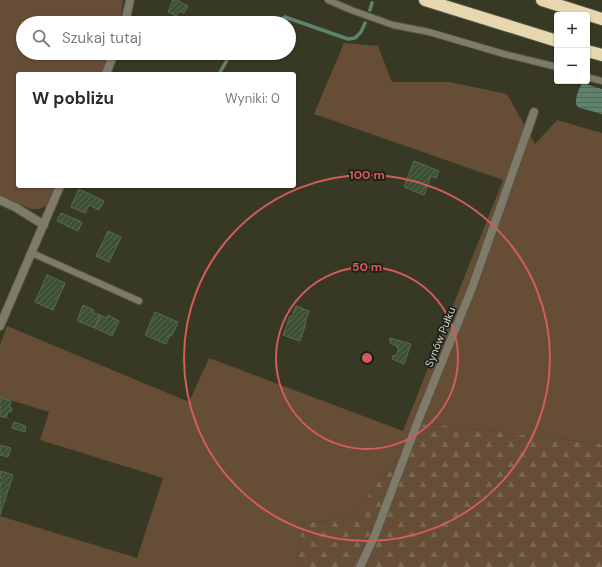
<!DOCTYPE html>
<html lang="pl">
<meta charset="utf-8">
<style>
body{margin:0;font-family:"DM Sans",sans-serif;background:#f2f2f3;color:#2b2b33}
.controls{position:absolute;right:12px;top:12px;display:grid;overflow:hidden;border-radius:4px;box-shadow:0 1px 3px #0004}
.controls button{width:36px;height:36px;display:grid;place-items:center;padding:0;border:0;border-bottom:1px solid #e1e1e2;background:#fff;color:#2b2b33;font:20px sans-serif}
.list{margin:0;padding:0;list-style:none}
h2{display:flex;justify-content:space-between;align-items:center;height:52px;margin:0;padding:0 16px;font-size:17px}
h2 small{font-size:13px;font-weight:400;color:#7c7c81}
.icon{flex:none;width:22px;height:22px;fill:none;stroke:currentColor;stroke-width:2;stroke-linecap:round;stroke-linejoin:round}
.map{position:relative;flex:none;width:602px;height:567px;overflow:hidden}
.search{position:absolute;background:#fff;box-shadow:0 1px 3px #0004;left:16px;top:16px;width:280px;height:44px;display:flex;align-items:center;gap:10px;box-sizing:border-box;padding:0 14px;border-radius:22px;color:#7c7c81;font-size:15px}
.panel{position:absolute;background:#fff;box-shadow:0 1px 3px #0004;left:16px;top:72px;width:280px;height:116px;border-radius:4px}
.map>svg:first-child{display:block}
</style>
<div class="map">
<svg width="602" height="567" viewBox="0 0 602 567">
<defs>
<pattern id="forest-firs" width="22" height="20" patternUnits="userSpaceOnUse"><rect width="22" height="20" fill="#654d36"/><path d="M5 1l3.5 6h-7zM16 11l3.5 6h-7z" fill="#7a6652"/></pattern>
<pattern id="water-rules" width="6" height="5" patternUnits="userSpaceOnUse"><rect width="6" height="5" fill="#5f836f"/><path d="M0 2.5h6" fill="none" stroke="#52685b"/></pattern>
<pattern id="building-hatch" width="6" height="6" patternUnits="userSpaceOnUse"><rect width="6" height="6" fill="#3c5033"/><path d="M-1 1l2-2M0 6l6-6M5 7l2-2" fill="none" stroke="#57684f"/></pattern>
</defs>
<rect width="100%" height="100%" fill="#373924"/>
<!-- grass -->
<path fill="#654d36" d="M0,0h123l-3,23h-97v30h87l-8,21h-84v112h38l-8,19 -9,4h-8l-31,-14z
M344,43l34,3 14,36h57l58,12 28,50 22,-24 45,13v311l-178,-21 -73,95 -48,5 -7,44h-296v-51l137,42 26,-80 -123,-38 9,-28 -49,-15v-52l7,-19 182,76 20,-44 194,73 100,-251 -189,-66z"/>
<!-- forest -->
<path fill="url(#forest-firs)" d="M424,423l178,21v123h-306l7,-44 48,-5z"/>
<!-- water -->
<path fill="url(#water-rules)" d="M582,84h3l17,5v25l-22,-6c-1,-1 -2,-1 -3,-2 -3,-5 2,-19 5,-22z"/>
<g fill="none" stroke-linecap="round" stroke-linejoin="round">
<!-- stream -->
<path stroke="#5f836f" stroke-width="3.5" d="M370,10l2,-7
M276,23l9,-6 63,22 7,-1 6,-6 4,-9
M219,74l12,-21"/>
</g>
<!-- building -->
<path fill="url(#building-hatch)" stroke="#5b6955" d="M173,0h4l11,6 -4,7 -5,-2 -3,5 -8,-4z
M414,161l25,10 -3,7 -5,-2 -7,19 -20,-8z
M79,189l25,12 -5,9 -10,-5 -4,8 -14,-6z
M61,213l21,9 -4,9 -21,-10z
M108,231l13,6 -12,25 -13,-6z
M47,275l18,8 -12,27 -18,-8z
M83,305l11,5 -1,3 7,2 -5,13 -18,-7z
M296,306l13,5 -4,11 1,1 -6,18 -17,-6 7,-19 2,1z
M155,312l23,10 -6,14 -2,-1 -4,9 -21,-9z
M100,315l6,3 2,-3 11,6 -7,15 -17,-8z
M390,338l21,6 -7,20 -12,-5 1,-4 3,1 3,-8 -3,-1 1,-1 -7,-3 1,-2 -2,-1z
M0,397l11,4 -2,6 3,1 -1,4h-3l-2,6 -6,-2z
M14,422l12,4 -1,6 -13,-4z
M0,445l11,3 -3,9 -8,-2z
M1,471l12,4 -13,40v-30l2,-6 -2,-1z"/>
<g fill="none" stroke-linecap="round" stroke-linejoin="round">
<!-- lane casing -->
<g stroke="#535541" stroke-width="8">
<path id="lane" d="M328,0l23,10 42,15 36,7 75,22 53,13
M587,77l15,4
M32,253l107,48"/>
</g>
<!-- street casing -->
<g stroke="#535541" stroke-width="10">
<path id="street" d="M125,23l5,-23
M106,74l8,-21
M0,200l15,7 29,18
M0,326l60,-140
M360,567l15,-32 43,-114 54,-133 62,-176"/>
</g>
<!-- highway casing -->
<g stroke="#535541" stroke-width="14">
<path id="highway" d="M425,0l132,41
M542,0l60,19
M587,51l15,4"/>
</g>
<!-- lane -->
<use href="#lane" stroke="#807a6b" stroke-width="6"/>
<!-- street -->
<use href="#street" stroke="#807a6b" stroke-width="8"/>
<!-- highway -->
<use href="#highway" stroke="#e6d7b1" stroke-width="12"/>
</g>
<!-- distance rings -->
<g fill="none" stroke="#d55c58" stroke-width="2">
<circle cx="367" cy="358" r="91"/>
<circle cx="367" cy="358" r="183"/>
</g>
<g text-anchor="middle" stroke-width="3.5" stroke-linejoin="round" paint-order="stroke">
<!-- street labels -->
<g font-size="11" fill="#d3d4c7" stroke="#1e1f16">
<text transform="translate(440 337) rotate(-68)" y="4">Synów Pułku</text>
</g>
</g>
<circle cx="367" cy="358" r="6" fill="#d55c58" stroke="#1e1f16" stroke-width="2"/>
<g font-size="12" text-anchor="middle" font-weight="bold" fill="#d55c58" stroke="#1e1f16" stroke-width="3.5" stroke-linejoin="round" paint-order="stroke">
<text x="367" y="179">100 m</text>
<text x="367" y="271">50 m</text>
</g>
</svg>
<div class="controls">
<button>+</button>
<button>−</button>
</div>
<div class="search"><svg class="icon" aria-label="search" viewBox="0 0 24 24"><circle cx="10" cy="10" r="6"/><path d="M15 15l6 6"/></svg>Szukaj tutaj</div>
<section class="panel">
<h2>W pobliżu<small>Wyniki: 0</small></h2>
<ul class="list">
</ul>
</section>
</div>
